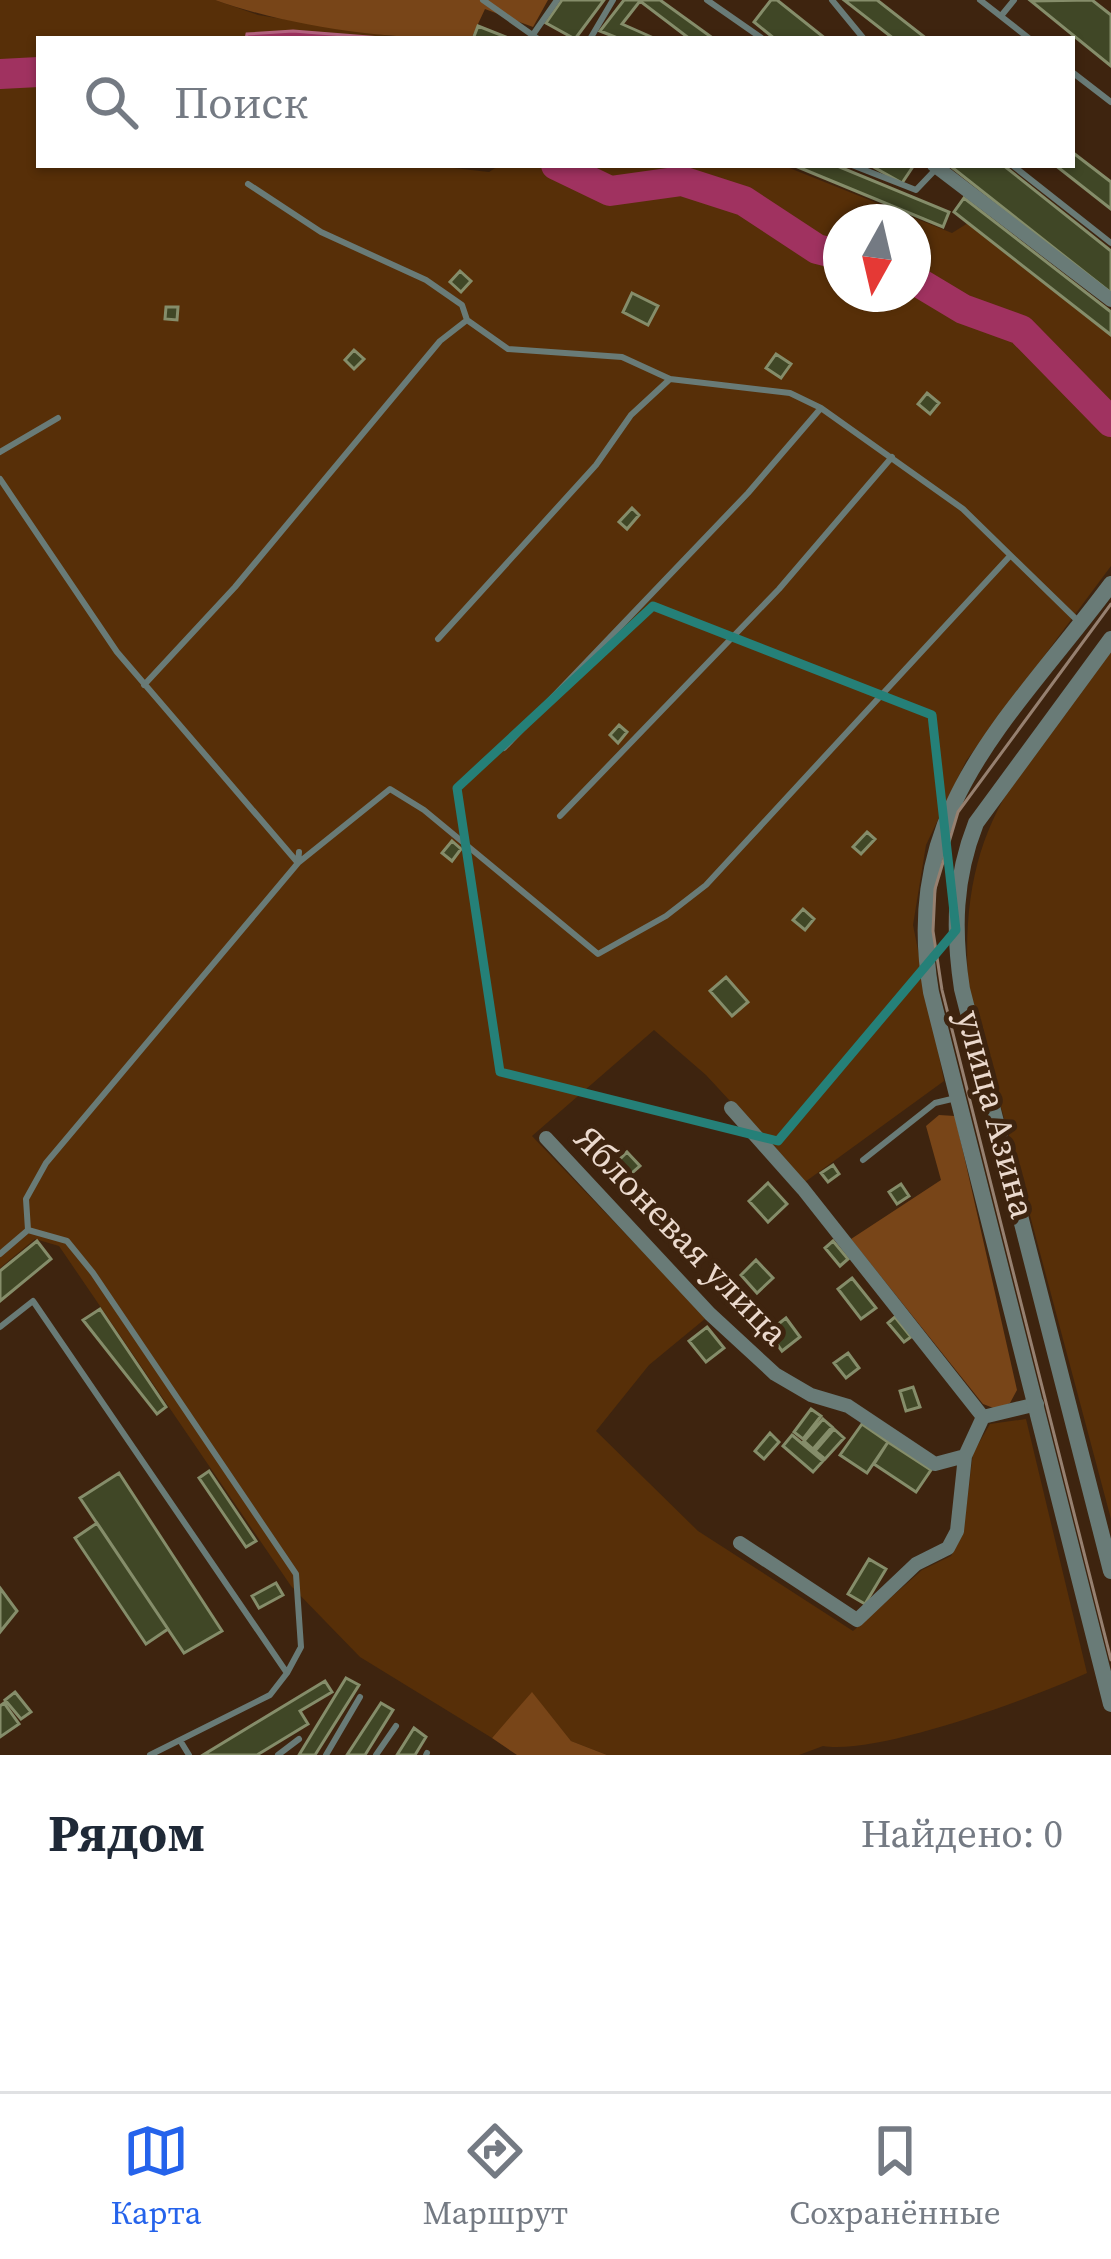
<!DOCTYPE html>
<html lang="ru">
<meta charset="utf-8">
<style>
body{margin:0;font-family:"Source Serif 4",serif;background:#f2f2f3;color:#1f2937}
.compass{position:absolute;left:823px;top:204px;width:108px;height:108px;border-radius:50%;background:#fff;box-shadow:0 3px 9px #0004;rotate:188deg}
.list{margin:0;padding:0;list-style:none}
h2{display:flex;justify-content:space-between;align-items:center;height:156px;margin:0;padding:0 48px;font-size:51px}
h2 small{font-size:39px;font-weight:400;color:#747a83}
.icon{flex:none;width:66px;height:66px;fill:none;stroke:currentColor;stroke-width:2;stroke-linecap:round;stroke-linejoin:round}
.map{position:relative;flex:none;width:1111px;height:1755px;overflow:hidden}
.search{position:absolute;background:#fff;box-shadow:0 3px 9px #0004;left:36px;right:36px;top:36px;height:132px;display:flex;align-items:center;gap:30px;box-sizing:border-box;padding:0 42px;border-radius:0px;color:#747a83;font-size:45px}
.sheet{height:336px;background:#fff}
nav{display:flex;justify-content:space-around;align-items:center;box-sizing:border-box;height:168px;border-top:3px solid #e0e1e3;background:#fff;font-size:33px;color:#747a83}
nav a{display:grid;justify-items:center;gap:6px}
nav .on{color:#2563eb}
.map>svg:first-child{display:block}
</style>
<div class="map">
<svg width="1111" height="1755" viewBox="0 0 1111 1755">
<rect width="100%" height="100%" fill="#3e240f"/>
<!-- green -->
<path fill="#572f08" fill-rule="evenodd" d="M0,0h215l43,15 151,24 -116,-8 -45,3 -2,5h-207v126h388l62,7 11,-7h282l170,68 16,-10 143,112v231l-145,195 -40,84 -13,80 31,156 -139,101 -99,-107 -52,-45 -122,106 174,182 -57,47 -53,66 102,100 155,100 69,-61 29,-14 12,-22 10,-81 17,-29 36,-5 61,254c-57,26 -209,82 -264,73l-24,9h-192l-36,-14 -39,-48 -40,45 -132,-81 -69,-71 -232,-340 -24,-7 -35,29zM841,222h72v72h-72z
M1111,652v867l-143,-536c-9,-162 52,-211 143,-331z"/>
<!-- forest -->
<path fill="#784518" d="M215,0h333l-15,27 -48,-18 -14,30c-84,0 -176,-11 -256,-39z
M939,1115l16,1 62,274 -7,13 -14,6 -13,-5 -132,-165 90,-59 -15,-54z
M532,1692l39,49 36,14h-90l-25,-17z"/>
<!-- water -->
<path fill="#a03260" stroke="#b66481" stroke-width="3" d="M293,31l101,8h-148l1,-5z"/>
<g fill="none" stroke-linecap="round" stroke-linejoin="round">
<!-- river -->
<path stroke="#a03260" stroke-width="30" d="M0,74l39,-2
M556,165l54,26 72,-10 62,20 73,48 24,6
M913,279l50,30 58,21 90,92"/>
</g>
<!-- building -->
<path fill="#404726" stroke="#858d6a" stroke-width="3" d="M562,0h42l-29,39 -29,-16z
M624,0h36l54,39h-24l-50,-38 -18,23 34,15h-36l-20,-8z
M771,0h6l49,39h-51l-21,-17z
M844,0h33l50,39h-33z
M1092,0l19,15v51l-80,-65z
M478,26l33,13h-38z
M1072,152l39,30v27l-56,-44h17z
M793,165h42l114,47 -6,15z
M870,165h44l-12,18z
M949,165h54l108,86v42z
M964,198l147,114v23l-157,-123z
M460,271l11,10 -10,11 -11,-10z
M632,293l26,13 -10,19 -25,-13z
M166,307h12l-1,13 -12,-1z
M354,350l10,9 -10,10 -9,-9z
M776,354l15,10 -10,14 -15,-10z
M927,393l12,10 -9,11 -12,-10z
M632,508l7,7 -12,14 -8,-7z
M619,725l8,7 -9,11 -8,-8z
M867,832l8,7 -14,15 -8,-7z
M452,841l9,8 -9,12 -10,-8z
M803,909l11,10 -9,11 -12,-10z
M726,977l22,25 -16,14 -22,-25z
M627,1152l13,14 -16,14 -12,-13z
M833,1165l6,9 -11,8 -7,-9z
M768,1183l19,21 -19,18 -19,-21z
M901,1184l8,12 -12,8 -8,-12z
M37,1241l14,18 -51,42v-30z
M833,1241l15,18 -8,7 -15,-18z
M756,1260l17,18 -16,15 -16,-18z
M852,1278l24,30 -15,11 -23,-30z
M100,1309l66,98 -9,7 -74,-94z
M895,1317l16,20 -7,5 -16,-19z
M786,1318l14,19 -18,14 -14,-19z
M707,1327l17,21 -18,14 -17,-21z
M848,1353l11,15 -13,10 -12,-15z
M913,1387l7,20 -14,4 -6,-20z
M811,1409l10,7 -18,23 -9,-7z
M823,1419l9,8 -19,22 -9,-8z
M862,1424l26,18 -21,31 -27,-18z
M834,1429l10,9 -19,21 -10,-8z
M770,1433l9,9 -15,17 -9,-8z
M792,1435l31,26 -10,11 -30,-26z
M888,1442l43,28 -15,22 -42,-28z
M209,1471l47,70 -10,6 -47,-69z
M119,1473l103,158 -38,22 -104,-155z
M97,1523l71,106 -22,15 -71,-106z
M869,1559l17,10 -21,35 -17,-10z
M276,1583l7,12 -24,13 -7,-12z
M0,1588l17,23 -17,21z
M346,1678l13,7 -44,70h-16z
M325,1681l7,11 -32,19 8,13 -51,31h-54z
M15,1692l16,20 -10,7 -16,-19z
M4,1703l15,21 -19,13v-31z
M381,1703l12,7 -28,45h-18z
M414,1728l12,9 -11,18h-18z"/>
<g fill="none" stroke-linecap="round" stroke-linejoin="round">
<!-- service -->
<path stroke="#697b77" stroke-width="6" d="M483,0l55,39
M707,0l56,39
M832,0l32,39
M980,0l50,39
M1001,16l13,-16
M532,36l25,-36
M590,39l23,-39
M1072,72l39,30
M852,165l64,25 20,-21
M1012,165l99,78
M248,184l73,48 105,48 36,25 5,15 41,29 114,8 48,22 120,14 31,15 142,101 116,113
M0,452l58,-34
M0,479l117,173 181,211 1,-11
M438,639l158,-174 35,-50 39,-36
M144,685l91,-98 205,-246 27,-21
M504,748l244,-255 73,-85
M560,816l219,-227 113,-132
M863,1160l72,-57 21,-5
M0,1254l28,-24
M0,1327l33,-26 254,372 -17,22 -120,60
M287,1673l14,-26 -5,-73 -203,-301 -26,-32 -39,-11 -2,-31 20,-36 252,-300 92,-74 34,21 174,144 68,-38 40,-31 303,-328
M181,1742l8,13
M278,1755l21,-16
M326,1755l34,-58
M376,1755l20,-29
M426,1755l1,-2"/>
<!-- minor -->
<path stroke="#697b77" stroke-width="14" d="M934,165l177,135
M731,1108l72,81 180,228
M546,1138l164,176 65,60 36,21 37,11 87,58 30,-8
M740,1543l117,77 59,-56 32,-16 9,-17 8,-75 18,-39 54,-13"/>
<!-- tertiary -->
<path stroke="#697b77" stroke-width="16" d="M1111,584c-102,137 -211,224 -180,408l180,712
M1111,639l-135,184c-22,56 -23,107 -14,166l149,582"/>
<!-- tram -->
<path stroke="#968070" stroke-width="3" d="M1111,604l-153,208 -23,77 -2,42 9,59 169,670"/>
</g>
<!-- marked area -->
<path fill="none" stroke="#258078" stroke-width="9" stroke-linejoin="round" d="M653,606l279,109 24,215 -178,211 -278,-69 -43,-284z"/>
<g text-anchor="middle" stroke-width="10" stroke-linejoin="round" paint-order="stroke">
<!-- street labels -->
<g font-size="36" fill="#ebd9cd" stroke="#3e240f">
<text transform="translate(997 1114) rotate(75)" y="13">улица Азина</text>
<text transform="translate(682 1235) rotate(46)" y="13">Яблоневая улица</text>
</g>
</g>
</svg>
<svg class="compass" viewBox="-18 -18 36 36"><path d="M0-13l5 13h-10z" fill="#e53935"/><path d="M0 13l5-13h-10z" fill="#747a83"/></svg>
<div class="search"><svg class="icon" aria-label="search" viewBox="0 0 24 24"><circle cx="10" cy="10" r="6"/><path d="M15 15l6 6"/></svg>Поиск</div>
</div>
<section class="sheet">
<h2>Рядом<small>Найдено: 0</small></h2>
<ul class="list">
</ul>
</section>
<nav>
<a class="on"><svg class="icon" aria-label="map" viewBox="0 0 24 24"><path d="M3 6l6-2 6 2 6-2v14l-6 2-6-2-6 2zM9 4v14M15 6v14"/></svg>Карта</a>
<a><svg class="icon" aria-label="directions" viewBox="0 0 24 24"><path d="M12 3l9 9-9 9-9-9zM9 14v-3h6M13 9l2 2-2 2"/></svg>Маршрут</a>
<a><svg class="icon" aria-label="saved" viewBox="0 0 24 24"><path d="M7 4h10v16l-5-4-5 4z"/></svg>Сохранённые</a>
</nav>
